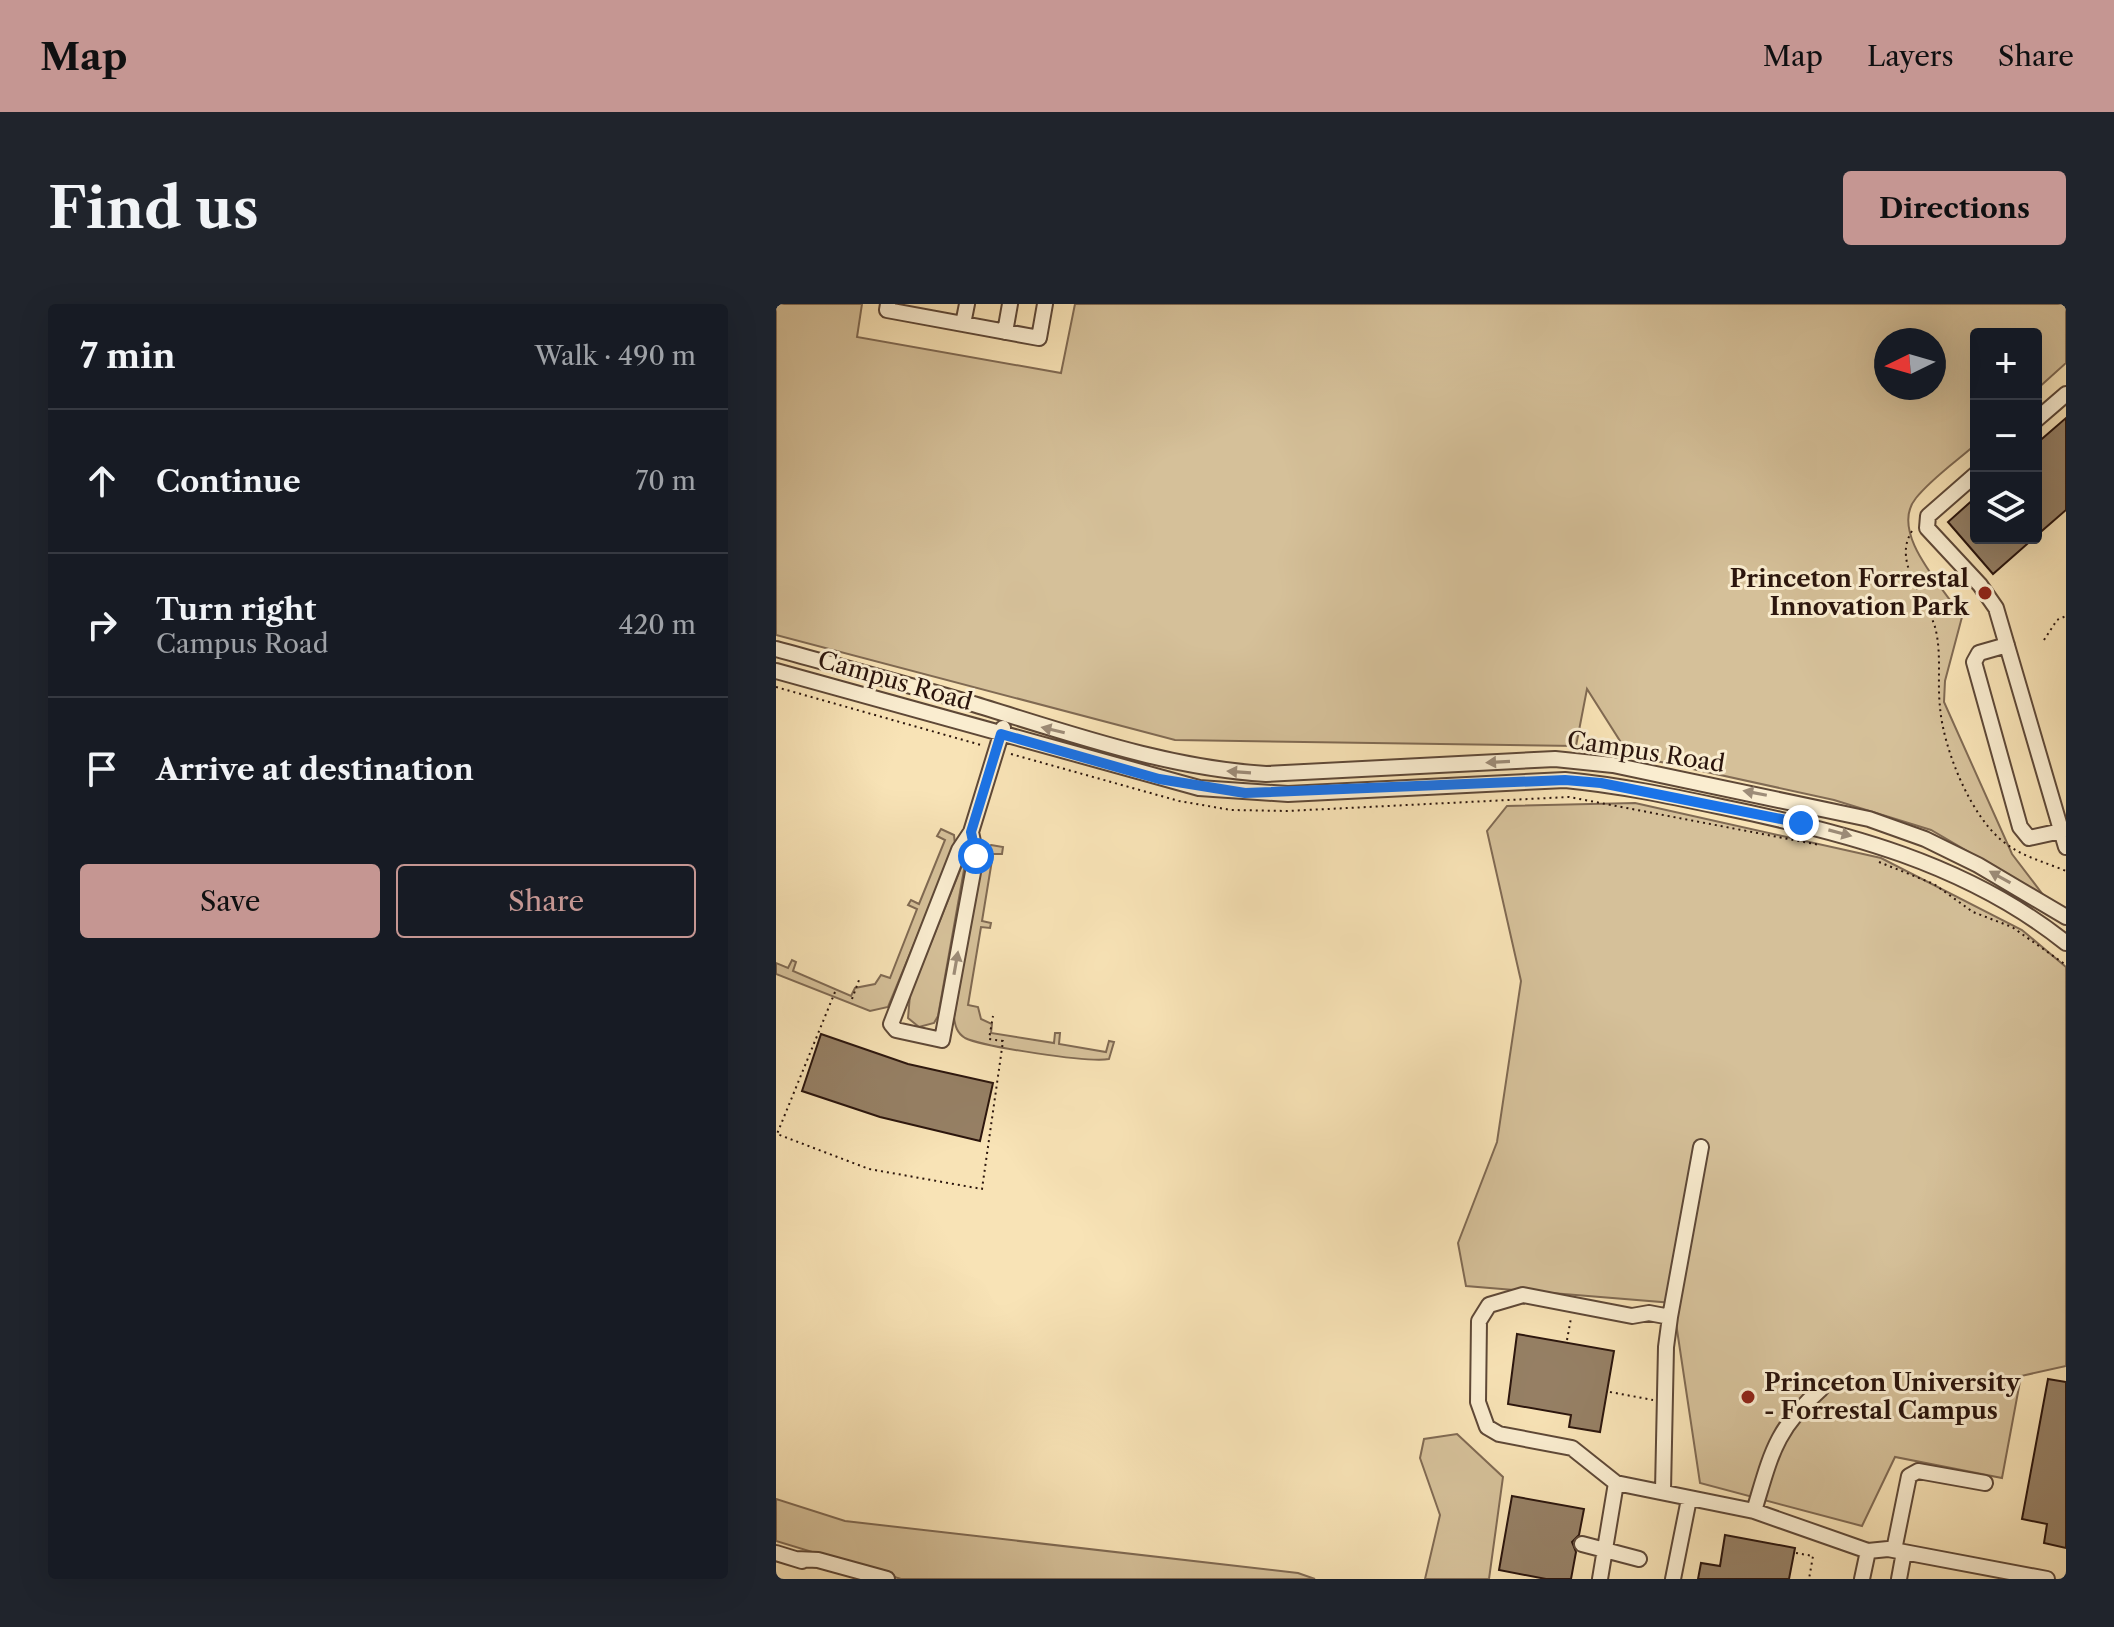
<!DOCTYPE html>
<meta charset="utf-8">
<style>
body{margin:0;font-family:"Libre Caslon Text",serif;background:#20242c;color:#f1f3f6}
.controls{position:absolute;right:24px;top:24px;display:grid;overflow:hidden;border-radius:8px;box-shadow:0 8px 32px #0002}
.controls button{width:72px;height:72px;display:grid;place-items:center;padding:0;border:0;border-bottom:2px solid #363941;background:#171b24;color:#f1f3f6;font:40px sans-serif}
.compass{position:absolute;left:1098px;top:24px;width:72px;height:72px;border-radius:50%;background:#171b24;box-shadow:0 8px 32px #0002;rotate:265deg}
.stop{position:absolute;width:24px;height:24px;margin:-18px;border:6px solid #1a73e8;border-radius:50%;background:#fff}
.stop.end{background:#1a73e8;border-color:#fff;box-shadow:0 2px 8px #0008}
.list{margin:0;padding:0;list-style:none}
h2{display:flex;justify-content:space-between;align-items:center;height:104px;margin:0;padding:0 32px;font-size:34px}
h2 small{font-size:26px;font-weight:400;color:#9ea1a6}
.list li{display:grid;grid-template-columns:52px 1fr auto;gap:24px;align-items:center;box-sizing:border-box;height:144px;padding:0 32px;border-top:2px solid #363941}
.list b{display:block;font-size:30px;white-space:nowrap}
.list p{margin:0;font-size:26px;white-space:nowrap;color:#9ea1a6}
.list em{font-size:26px;font-style:normal;color:#9ea1a6}
.actions{display:flex;gap:16px;padding:24px 32px}
.actions a{flex:1;padding:18px 0;border:2px solid #c59692;border-radius:8px;text-align:center;font-size:28px;color:#c59692}
.actions .main{background:#c59692;color:#111}
.icon{flex:none;width:44px;height:44px;fill:none;stroke:currentColor;stroke-width:2;stroke-linecap:round;stroke-linejoin:round}
.map{position:relative;flex:none;width:1290px;height:1275px;overflow:hidden;border-radius:8px}
header{display:flex;align-items:center;gap:48px;box-sizing:border-box;height:112px;padding:0 40px;background:#c59692;color:#111}
header strong{font-size:38px}
nav{display:flex;gap:44px;margin-inline-start:auto;font-size:28px}
.intro{display:flex;align-items:center;justify-content:space-between;box-sizing:border-box;height:192px;padding:0 48px}
h1{margin:0;font-size:56px}
.button{padding:20px 36px;border-radius:8px;background:#c59692;color:#111;font-size:28px;font-weight:700}
main{display:flex;gap:48px;padding:0 48px}
aside{flex:1;background:#171b24;border-radius:8px;box-shadow:0 8px 32px #0002}
.map>svg:first-child{display:block}
</style>
<header>
<strong>Map</strong>
<nav><a>Map</a><a>Layers</a><a>Share</a></nav>
</header>
<div class="intro"><h1>Find us</h1><a class="button">Directions</a></div>
<main>
<aside>
<h2>7 min<small>Walk · 490 m</small></h2>
<ul class="list">
<li><svg class="icon" aria-label="ahead" viewBox="0 0 24 24"><path d="M12 20V5M6 11l6-6 6 6"/></svg><div><b>Continue</b></div><em>70 m</em></li>
<li><svg class="icon" aria-label="right" viewBox="0 0 24 24"><path d="M7 20v-9h11M14 6l5 5-5 5"/></svg><div><b>Turn right</b><p>Campus Road</p></div><em>420 m</em></li>
<li><svg class="icon" aria-label="arrive" viewBox="0 0 24 24"><path d="M6 21V4h12l-3 4 3 4H6"/></svg><div><b>Arrive at destination</b></div></li>
</ul>
<div class="actions"><a class="main">Save</a><a>Share</a></div>
</aside>
<div class="map">
<svg width="1290" height="1275" viewBox="0 0 1290 1275">
<rect width="100%" height="100%" fill="#f8e3b6"/>
<filter id="stains"><feTurbulence type="fractalNoise" baseFrequency=".0025" numOctaves="4"/><feColorMatrix values="0 0 0 0 .2 0 0 0 0 .09 0 0 0 0 .02 0 0 0 .5 -.17"/></filter>
<radialGradient id="worn" r=".72"><stop offset=".6" stop-color="#630" stop-opacity="0"/><stop offset="1" stop-color="#630" stop-opacity=".3"/></radialGradient>
<!-- green -->
<path fill="#d5c099" stroke="#806a53" stroke-width="2" fill-rule="evenodd" d="M0,0h86l-5,33 204,36 14,-69h991v59l-30,27v-56h-60v110c-19,17 -44,34 -60,54 -28,34 27,89 46,119l-17,64 -1,21 68,152 32,42 -113,-66 -97,-30 -205,-45 -42,-66 -11,57 -401,-6 -399,-105zM1110,36h48v48h-48z
M859,499l246,55 141,72 44,37v399l-45,10 -19,102 -107,-21 -33,69 -162,-43 -27,-180 -207,-17 -8,-43 39,-101 24,-161 -34,-150 20,-25z
M165,525l13,6 1,10 -67,162 -18,4 -94,-37v-11l12,5 4,-8 4,2 -3,9 58,25 4,-8 20,-4 6,-9 9,3 27,-69 -9,-4 3,-5 8,4 26,-64 -8,-4z
M215,541l12,2 -1,7h-9l-11,67 9,2 -1,5 -9,-1 -13,78 10,2 3,12 11,5 -1,9 63,10 1,-10h5l-1,11 47,8 3,-11 5,1 -5,17c-19,4 -125,-12 -144,-21 -8,-5 -10,-12 -11,-21l29,-166z
M191,549l-29,163 -4,7 -15,4 -11,-9 2,-23z
M681,1130l46,43 -14,102h-64l15,-64 -20,-57 4,-19z
M0,1195l69,22 453,52 17,6h-414l-125,-38z"/>
<!-- building -->
<path fill="#968065" stroke="#2b150d" stroke-width="2" d="M1290,114v92l-30,26v-92z
M1200,193v41h58l-41,36 -45,-52z
M45,730l87,30 85,19 -13,58 -100,-24 -78,-26z
M741,1030l97,17 -14,81 -31,-5 2,-12 -63,-11z
M1272,1075l18,3v166l-22,-5 3,-19 -25,-5z
M736,1192l72,13 -5,26 -7,7 4,10 -5,27h-25l-47,-9z
M949,1231l70,13 -6,31h-91l3,-16 19,3z"/>
<g fill="none" stroke-linecap="round" stroke-linejoin="round">
<!-- minor casing -->
<g stroke="#5e4837" stroke-width="18">
<path id="minor" d="M112,0l-1,6 152,28 6,-34
M187,20l4,-20
M229,28l5,-28
M1260,116l30,-26
M1200,170l-48,42 -1,12 53,57 16,23 70,239
M1231,341l-28,8 -5,9 46,165 9,11 32,-7
M0,345c65,18 130,35 194,54 96,29 195,65 296,71l289,-15 58,6 256,54 56,20 53,26 88,52
M0,367l423,117 89,6 277,-14c53,5 105,16 157,27 122,25 244,56 344,136
M195,528l5,24 -34,184 -46,-10 -5,-6 68,-174 12,-18 32,-104
M894,1013l31,-170
M887,1186l3,-143 4,-30 -21,-4 -17,3 -109,-21 -34,10 -10,16 -1,81 9,25 12,7 73,14 44,35 138,28 114,40 20,-2 159,30
M978,1207c17,-56 21,-82 67,-122
M806,1240l57,15
M1118,1246l15,-74 9,-5 67,12
M0,1249l26,8
M20,1255l22,1 69,19
M824,1275l16,-96
M897,1275l16,-80
M1086,1275l6,-28
M1123,1275l5,-27"/>
</g>
<!-- path -->
<path stroke="#2b150d" stroke-width="2" stroke-dasharray="2 4" stroke-linecap="butt" d="M1136,227c-20,31 14,66 23,96 7,26 2,54 5,80 3,41 31,111 65,136 18,14 40,19 61,28
M1268,336l13,-20 9,-4
M0,383l205,58
M235,450l168,47 52,9 56,1 282,-14 251,48
M1103,558l55,22 39,28 39,15 54,38
M59,688l-58,142 92,35 113,20 21,-148 -14,-2 4,-23
M76,695l7,-19
M791,1036l4,-22
M834,1088l43,8
M1020,1249l17,3 -4,23"/>
<!-- minor -->
<use href="#minor" stroke="#faedd0" stroke-width="14"/>
</g>
<!-- one-way arrows -->
<defs><path id="oneway-solid" d="M-6-.8H1V-3.2L6.5 0L1 3.2V.8H-6Z" transform="scale(2)"/></defs>
<g fill="#9d8c78">
<use href="#oneway-solid" transform="translate(277 426) rotate(-167)"/>
<use href="#oneway-solid" transform="translate(722 458) rotate(177)"/>
<use href="#oneway-solid" transform="translate(463 468) rotate(-176)"/>
<use href="#oneway-solid" transform="translate(979 489) rotate(-169)"/>
<use href="#oneway-solid" transform="translate(1064 529) rotate(15)"/>
<use href="#oneway-solid" transform="translate(1224 573) rotate(-151)"/>
<use href="#oneway-solid" transform="translate(180 659) rotate(-80)"/>
</g>
<g fill="none" stroke-linecap="round" stroke-linejoin="round">
<!-- route -->
<path stroke="#1a73e8" stroke-width="10" d="M200,552l-5,-24 30,-98 158,45 86,14 320,-13 36,3 200,40"/>
</g>
<!-- markers -->
<g fill="#8f2418" stroke="#faedd0" stroke-width="3">
<circle cx="1209" cy="289" r="8"/>
<circle cx="972" cy="1093" r="8"/>
</g>
<g text-anchor="middle" stroke-width="6" stroke-linejoin="round" paint-order="stroke">
<!-- poi labels -->
<g font-size="24" font-weight="bold" fill="#2b150d" stroke="#faedd0" text-anchor="end">
<text x="1193" y="283">Princeton Forrestal<tspan x="1193" dy="28">Innovation Park</tspan></text>
<text x="988" y="1087" text-anchor="start">Princeton University<tspan x="988" dy="28">- Forrestal Campus</tspan></text>
</g>
<!-- street labels -->
<g font-size="24" fill="#2b150d" stroke="#faedd0">
<text transform="translate(119 377) rotate(16)" y="8">Campus Road</text>
<text transform="translate(870 448) rotate(9)" y="8">Campus Road</text>
</g>
</g>
<rect width="100%" height="100%" filter="url(#stains)"/>
<rect width="100%" height="100%" fill="url(#worn)"/>
</svg>
<div class="controls">
<button>+</button>
<button>−</button>
<button><svg class="icon" aria-label="layers" viewBox="0 0 24 24"><path d="M12 4l9 5-9 5-9-5zM3 14l9 5 9-5"/></svg></button>
</div>
<svg class="compass" viewBox="-18 -18 36 36"><path d="M0-13l5 13h-10z" fill="#e53935"/><path d="M0 13l5-13h-10z" fill="#9ea1a6"/></svg>
<div class="stop" style="left:200px;top:552px"></div>
<div class="stop end" style="left:1025px;top:519px"></div>
</div>
</main>
